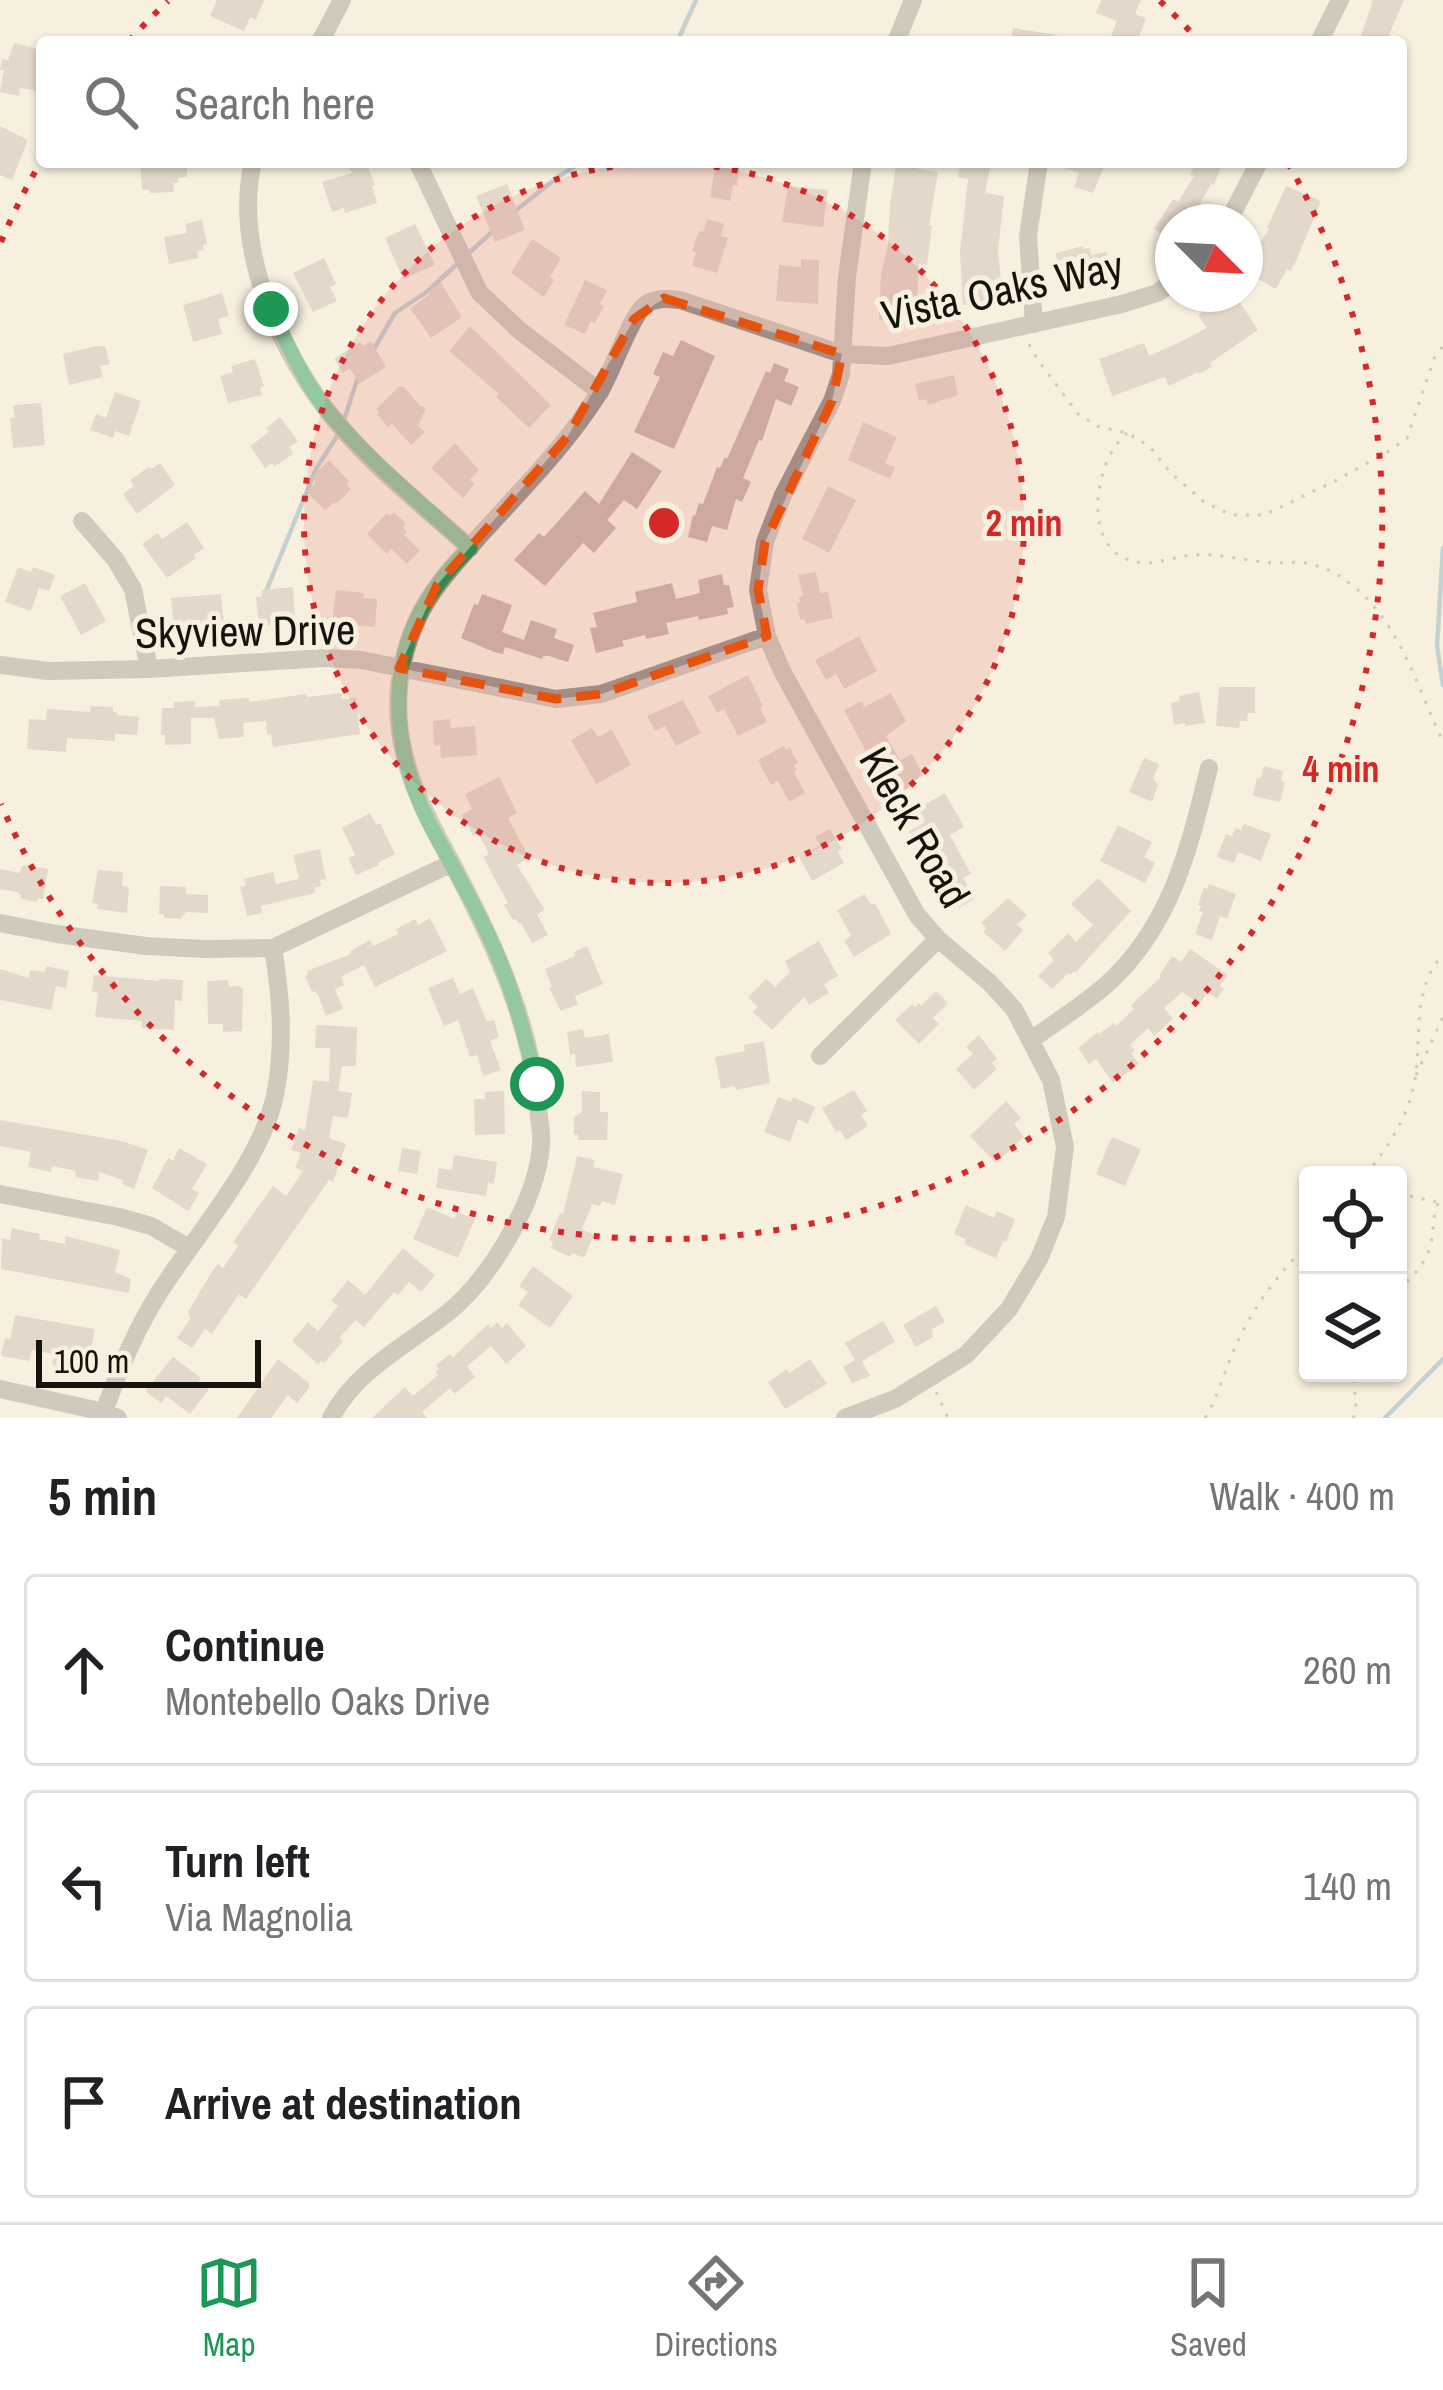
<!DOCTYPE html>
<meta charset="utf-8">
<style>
body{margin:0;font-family:"Archivo Narrow",sans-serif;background:#f6f6f6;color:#202124}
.controls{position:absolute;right:36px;bottom:36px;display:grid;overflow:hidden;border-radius:12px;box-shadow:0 3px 9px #0004}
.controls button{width:108px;height:108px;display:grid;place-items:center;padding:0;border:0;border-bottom:3px solid #e0e0e0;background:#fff;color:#202124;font:60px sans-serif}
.compass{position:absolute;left:1155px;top:204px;width:108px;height:108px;border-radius:50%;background:#fff;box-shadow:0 3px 9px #0004;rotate:114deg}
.scale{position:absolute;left:36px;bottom:30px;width:225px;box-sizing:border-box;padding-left:12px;border:6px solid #16130d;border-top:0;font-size:33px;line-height:42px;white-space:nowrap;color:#16130d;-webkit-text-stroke:9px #f8f0df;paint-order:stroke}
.stop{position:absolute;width:36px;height:36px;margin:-27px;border:9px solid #1d9754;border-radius:50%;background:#fff}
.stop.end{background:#1d9754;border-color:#fff;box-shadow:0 3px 12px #0008}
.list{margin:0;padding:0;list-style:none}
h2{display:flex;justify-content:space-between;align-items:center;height:156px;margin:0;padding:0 48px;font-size:51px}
h2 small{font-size:39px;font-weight:400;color:#757577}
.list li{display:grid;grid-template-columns:78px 1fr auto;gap:36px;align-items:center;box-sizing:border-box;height:192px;margin:0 24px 24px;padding:0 24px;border:3px solid #e0e0e0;border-radius:12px}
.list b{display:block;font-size:45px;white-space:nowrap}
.list p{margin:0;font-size:39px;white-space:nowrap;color:#757577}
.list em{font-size:39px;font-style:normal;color:#757577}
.icon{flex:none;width:66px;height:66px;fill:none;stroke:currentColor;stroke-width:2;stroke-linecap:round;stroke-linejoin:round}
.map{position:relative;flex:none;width:1443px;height:1418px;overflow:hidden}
.search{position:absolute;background:#fff;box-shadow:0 3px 9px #0004;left:36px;right:36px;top:36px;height:132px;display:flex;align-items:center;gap:30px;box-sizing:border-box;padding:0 42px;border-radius:12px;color:#757577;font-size:45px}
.sheet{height:804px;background:#fff}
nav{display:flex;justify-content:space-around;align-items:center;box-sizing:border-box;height:168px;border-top:3px solid #e0e0e0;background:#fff;font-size:33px;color:#757577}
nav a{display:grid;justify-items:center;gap:6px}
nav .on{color:#1d9754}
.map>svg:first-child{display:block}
</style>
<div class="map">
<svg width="1443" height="1418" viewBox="0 0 1443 1418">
<rect width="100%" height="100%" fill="#f8f0df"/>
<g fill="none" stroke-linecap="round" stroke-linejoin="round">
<!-- stream -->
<path stroke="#88a8c1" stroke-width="4.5" d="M677,42l19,-42
M514,212l45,-36 23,-14
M470,252l22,-20
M374,349l21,-36 33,-22 29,-27
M344,420l13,-40
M1443,548l-6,98 6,39
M265,594l51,-125 21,-33
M1385,1418l58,-59"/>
</g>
<!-- building -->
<path fill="#cdbab2" d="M217,0h47l-8,20 -6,-3 -6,14 -34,-15z
M1101,0h40l-6,14 11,4 -9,24h-11l-15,-6 6,-15 -21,-8z
M1373,0h31l-18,42h-27z
M1013,28l44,7v7h-46z
M14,43l28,7v24l-5,17 -17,-3 -1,8 -19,-4 4,-22h-4l2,-11 6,1z
M0,126l28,14 -16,40 -12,-5z
M140,162h47v15l-9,1v5h-5l1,9 -24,1v-3h-8z
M366,162l9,23 -3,1 5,17 -32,10 -1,-5 -12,4 -10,-30 30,-9 -3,-7z
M716,162h25l-4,24 -4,-1 -3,16 -20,-4z
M961,162h30l-6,31 19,3 -6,54 5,53 -40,2 -3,-53 8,-73 -10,-2z
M1052,162h54l-13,31 -19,-6 5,-14 -27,-9z
M1196,162h27l-9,23 -3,-1 -16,29 15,9h-37v18l-19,-11 19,-30 5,3 16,-26 -4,-1z
M896,165l42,7 -9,53 3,1 -5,39 -8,-1 -3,59 -37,-3 2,-46 7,-30 2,-39z
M507,184l18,46 -30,12 -19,-46z
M788,186l40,4 -5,37 -41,-5z
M1286,186l35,15 -25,60 -6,10 -3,-2 -11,20 -20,-11 -2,4 -9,-5v-11l24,-37 -2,-1z
M707,219l17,5 -3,12 7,2 -11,35 -25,-7 4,-14 -4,-1 7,-20 4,1z
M202,220l5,24 -4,1 1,5 -7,1 2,7 -30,6 -5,-27 23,-4 -2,-9z
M415,224l20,41 -32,14 -18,-41z
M532,239l29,19 -11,19 4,3 -10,17 -33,-24z
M1083,246v3l7,-1 1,7 16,-3 4,22 -13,2 1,5 -23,3 -1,-4 -15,2 -4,-29z
M324,258l12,26 -6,3 7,14 -24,11 -20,-39z
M801,259l18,1 -1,44 -42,-3 3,-36 22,2z
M585,280l22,10 -7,14 4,2 -9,17 -4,-2 -6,13 -21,-9z
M441,283l21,34 -31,21 -21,-30 19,-13 -2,-3z
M222,293l7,23 -11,3 4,15 -29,8 -10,-37z
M1235,295l23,35 -48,33 2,4 -13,7 -1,-2 -29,14 -4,-9 -53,19 -13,-37 45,-16 5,13 29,-13 29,-15 -9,-13 23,-15 2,2z
M470,326l81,79 -22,23 -33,-31 3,-3 -50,-43z
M681,340l34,16 -41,93 -40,-17 26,-55 -7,-3 10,-22 10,4z
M371,341l15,26 -27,17 -9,-16 -7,5 -9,-14 26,-17 3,4z
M96,346h9l5,18 -10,2 3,11 -34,8 -6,-31z
M255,359l9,27 -4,1 2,8 -34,8 -8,-27 13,-4 -2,-6z
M774,363l15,6 -5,12 15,6 -8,19 -15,-7 -14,42 -3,-1 -16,38 8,4 -9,20 -6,-3 -9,31 -15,-4 -5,16 -19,-5 5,-22 2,1 4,-13 4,1 14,-37 3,1 5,-11 2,2 39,-88 4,2z
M954,375l4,20 -30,10 -2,-6 -7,2 -4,-17z
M399,387h5l16,19 6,2 -8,18 7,6 -14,13 -19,-21 -4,3 -11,-13 3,-2 -4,-3z
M115,392l26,9 -12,35 -14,-5 -2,7 -23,-8 6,-16 10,4z
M41,403l4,42 -32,3 -3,-30h5l-2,-13z
M280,417l18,24 -9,6 4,7 -19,13 -2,-4 -7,5 -15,-22 19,-14 -3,-4z
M863,422l34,15 -12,26 10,4 -5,12 -42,-19z
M455,443l24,27 -9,10 5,4 -12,14 -32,-30z
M632,452l30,19 -25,38 -13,-9 -17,20 9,8 -22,25 -11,-10 -38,43 -31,-26 25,-27 5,4 41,-46 14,13z
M329,460l20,21 -3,3 5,5 -15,15 -2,-2 -9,8 -19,-18 10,-10 -4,-5z
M160,463l15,22 -38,29 -14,-20 11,-8 -4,-6 19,-13 2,2z
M828,486l28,14 -27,53 -27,-14z
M394,512l12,12 -3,4 4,4 -3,3 16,16 -13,13 -16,-15 -4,5 -20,-20 20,-21 3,3z
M187,522l17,26 -10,7 2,3 -29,20 -25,-34 16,-11 4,6z
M18,567l13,5 2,-5 22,8 -6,16 -10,-3 -8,23 -26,-9z
M816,572l4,21 8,-1 5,26 -27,6 -1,-5 -5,1 -3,-17h3l-1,-6 4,-1 -5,-21z
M722,574l2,11h5l5,22 -7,1 1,6 -29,6 -1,-4 -32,7 3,11 -23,5 -1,-4 -23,6 2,5 -28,7 -6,-25 7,-1 -4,-14 44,-11 -2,-10 37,-9 4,16 24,-6 -2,-13z
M85,583l21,38 -25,14 -21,-39z
M293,587l2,31 -20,2v5l-16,1 -3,-29h6v-7z
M336,590l28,3 -1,5 14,1 -2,28 -43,-5z
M221,594l3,33 -27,2 1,3 -15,1v-7l-9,1 -3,-29z
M482,594l30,11 -10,27 22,8 7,-20 26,9 -3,9 20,7 -6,17 -19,-6h-6l-1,3 -37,-12 -2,7 -9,-2 -33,-14 13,-34 4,1z
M859,636l18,35 -33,18 -8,-15 -10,6 -11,-20z
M748,675l15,31 -3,2 7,14 -29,14 -14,-27 -7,4 -9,-17z
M1219,687h36v26h-7l-1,8h-7l-1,7 -23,-2z
M1199,692l6,31 -20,3v-3l-11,2 -3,-22 9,-2 -1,-5z
M342,693v6l14,-1 4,36 -87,13 -2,-13 -4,1 -1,-14 -23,2 1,14 -25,2 -5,-21h-23v26l-26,1v-10h-4l1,-27h12v-6l21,-1v6l25,-1 -1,-6 30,-2v4l57,-8 1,3z
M891,693l15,28 -20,15 14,24 12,-6 11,22 -9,5 -1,5 -17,9 -4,-7 -5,3 -43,-81 18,-9 2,6z
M683,700l18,33 -25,13 -11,-20 -10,5 -8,-15z
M91,706l22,1v5h4v3l22,2 -2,18 -22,-1v7l-48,-3 -1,14 -39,-3 2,-30 17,1 1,-11 43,3z
M450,719l1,9 24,-2 2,29 -36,3 -1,-13 -6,1 -1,-25z
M592,728l6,9 14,-7 19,35 -35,19 -25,-44z
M784,746l2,4 4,-2 8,15 -4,2 3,5 -3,2 11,21 -16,9 -11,-21 -7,4 -13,-25z
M1144,758l15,6 -6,14 5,7 -6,17 -23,-10z
M1264,766l19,5 -2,10 4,1 -5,20 -27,-6 4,-19 4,1z
M499,777l18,36 -9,5 21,40 -12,7 28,45 -8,4 11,21 -16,8 -11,-20 -2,1 -3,-5 -3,1 -9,-15 4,-2 -25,-46 6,-3 -11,-21 -5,3 -11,-21 10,-6 -7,-15z
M945,793l19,34 -14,8 21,39 -8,4 12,21 -17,9 -11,-21 -4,-3 -3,2 -31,-55 10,-5 -8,-14z
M370,813l6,12 4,-2 15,31 -17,9 1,2 -23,10 -8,-17 7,-3 -13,-27z
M1244,824l27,10 -10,27 -23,-9 -4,11 -17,-6 9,-23 6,2 3,-8 6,2z
M1118,825l34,17 -8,15 11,6 -10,20 -45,-22z
M830,829l12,20 -4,3 6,11 -32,18 -13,-24 21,-12 -5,-8z
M320,849l6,30 -6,1 1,6 -7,2 1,5 -54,13 1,7 -15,3 -7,-29 6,-1 -2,-7 29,-7 3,12 23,-5 -6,-24z
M22,865l26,4 -5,30 -5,-1 -1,4 -16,-3v-4l-4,-3 -17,-3v-20l20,4z
M98,870l25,2 -1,14 7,1 -2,26 -30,-4 1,-5 -6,-1z
M1098,878l33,33 -55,61 -2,-1 -4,4 -2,-2 -16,16 -14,-13 16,-16 -6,-7 20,-20 8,9 17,-17 -22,-21z
M1209,884l27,10 -9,25 -7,-3 -8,24 -17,-6 8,-22 -4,-1 2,-5 -3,-1 6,-18 3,2z
M160,886l26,1v7l22,1v18l-22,-1 -5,7 -17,-1v-4h-5z
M865,894l6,11 4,-2 16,31 -37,23 -10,-17 7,-4 -14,-26z
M1008,898l19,17 -10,10 6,5 -18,21 -22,-19 3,-4 -5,-5z
M430,918l17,33 -72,36 -11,-22 -23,12 3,8 -9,4 8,20 -17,7 -8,-21 -3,-4 -3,1 -7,-16 3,-1 -1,-4 44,-17 -1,-3 20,-11 3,6 25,-12 -2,-5 19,-10 3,6z
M819,941l19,35 -14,8 5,9 -20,12 -5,-8 -32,33 -19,-18 5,-5 -10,-10 18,-18 9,8 15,-15 -5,-11z
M587,946l16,38 -28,12 3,8 -17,7 -12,-23 3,-1 -7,-18 30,-13 -1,-4z
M1190,949l38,26 -8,11 4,3 -7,10 -9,-7 -9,12 -17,-12 -18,16 9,11 -19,17 -6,-8 -18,17 5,6 -4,2 8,11 -26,19 -17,-24 -7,5 -11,-16 20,-16 1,2 15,-11 2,3 18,-17 -3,-4 30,-28 -2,-1 13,-20 9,6z
M46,966l23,5 -3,17 -10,-2 -5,24 -51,-10v-31l29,9 1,-8 15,2z
M94,975l65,6v-2l24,1 -1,21 -7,-1 -1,30 -32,-2v-7l-47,-4 3,-24 -6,-1z
M453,978l7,16 13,-6 14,34 7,-2 5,17 -9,4 11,29 -18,6 -6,-21 -7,2 -12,-37 -14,6 -16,-38z
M228,980l1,7 10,-1 4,3 -1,42 -19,1v-8h-15l-1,-43z
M936,991l12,12 -15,15 6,6 -20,20 -24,-24 17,-16 3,3 4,-4 2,3z
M316,1025l41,2 -1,39h-14l-4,25 14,2 -4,25 -15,-2 -4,22 17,6 -13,38 -4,-2 -83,119 -7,-5 -27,40 -7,-5 -13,19 -15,-10 13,-19 -2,-7 23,-39 7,-9 5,4 15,-22 -5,-4 40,-56 13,10 17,-25 -8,-3 6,-15 -10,-3 8,-22 6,2 8,-50 16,2 1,-34h-15z
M583,1029l2,9 24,-4 4,28 -37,5 -1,-13 -5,1 -3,-23z
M979,1035l18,24 -5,4 5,6 -23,21 -18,-21 17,-15 -7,-7z
M764,1041l6,42 -34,7 -1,-4 -14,3 -6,-32 30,-6 -1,-6z
M854,1090l13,21 -6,4 7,11 -22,14 -6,-10 -4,2 -14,-24z
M504,1091l1,43 -30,1 -1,-36h11v-7z
M582,1091l18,1v20h8l-1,28h-29v-5h-4v-18l8,-5z
M778,1097l13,5 2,-5 22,10 -7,17 -10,-5 -8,23 -26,-10z
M1006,1101l15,17 -7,6 10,13 -28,26 -26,-27z
M0,1120l122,21 26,9 -14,39 -12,-5 1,-4 -24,-8 -1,9 -23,-4 1,-6 -24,-5 -1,6 -23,-5 3,-15 -31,-6z
M1112,1137l29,12 -16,37 -29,-12z
M179,1148l28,16 -15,25 7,4 -11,18 -36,-23 16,-30 5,3z
M402,1148l19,3 -4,23 -19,-3z
M454,1155l43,7 -3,22 -6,-1 -2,13 -50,-8 3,-20 13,2z
M577,1156l18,4 -2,7 30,7 -8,31 -13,-4 -2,5 -8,-2 -10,25 12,6 -10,23 -12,-5 -2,4 -19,-9 2,-6 -4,-2 11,-27 3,1z
M966,1205l28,13 3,-7 18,8 -9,23 -3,-1 -7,17 -32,-14 2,-5 -12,-5z
M427,1207l28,12 2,-7 18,7 -17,39 -45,-19z
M12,1228l28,6 -1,5 26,5 1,-8 54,14 -5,22 16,7 -2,14 -128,-24 1,-31 8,2z
M403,1248l32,27 -14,17 -12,-10 -11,13 -4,-3 -30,35 -8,-7 -17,18 4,3 -19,22 -3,-2 -3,3 -26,-23 16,-19 10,9 20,-25 -7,-5 17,-21 17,15z
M533,1266l40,30 -23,32 -32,-23 10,-13 -9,-6z
M936,1306l9,16 -13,7 1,8 -17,10 -13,-22z
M15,1315l80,14 -7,36 -13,-3 -1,7 -22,-4 2,-11 -22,-4 -3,11 -28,-5 4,-18 5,1z
M883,1321l12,21 -33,19 8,15 -18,7 -9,-16 12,-7 -10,-17z
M497,1322l5,6 5,-5 19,23 -20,18 -15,-18 -24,20 8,11 -20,17 -5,-6 -28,24 5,6h-55l33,-31 8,9 25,-21 -3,-3 4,-3 -3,-4 14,-11 3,3 35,-33 3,4z
M173,1357l28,21 -2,3 10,8 -19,25 -24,-18 -5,7 -16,-12z
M278,1359l31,24v5l-12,15 -9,-8 -17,23h-34z
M810,1359l17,25 -42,25 -17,-27 19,-13 2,4z"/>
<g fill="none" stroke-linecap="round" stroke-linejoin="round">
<!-- path -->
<path stroke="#a29c8f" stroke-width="3" stroke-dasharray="3 9" stroke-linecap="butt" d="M1029,344l9,16 40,54 19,12 30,7 22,13 21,26 34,30 27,13h33l69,-33 53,-29 21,-15 28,-82 8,-10
M1127,433c-18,15 -27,43 -29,66 -2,32 10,63 48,64 15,0 31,-7 46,-8 26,-2 55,6 82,8 12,0 25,-2 36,1 9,2 19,6 26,10 61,36 79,109 107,168
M1416,1075l27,-58
M1366,1175c24,-31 45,-62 50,-102 5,-42 -3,-84 27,-119
M1398,1196h12l26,6
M1398,1290c14,-12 29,-28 33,-47 4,-18 0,-32 12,-47
M936,1392l12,26
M1205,1418c17,-29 23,-61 39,-89 17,-33 39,-59 64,-86
M1353,1418l3,-6 -2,-39"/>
<!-- minor -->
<path stroke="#9f9b94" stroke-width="18" d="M320,42l22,-42
M896,42l17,-42
M1319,42l21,-42
M253,162c-19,83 21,176 70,243 40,54 97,98 147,143
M418,163l61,129 40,38 81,62
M1228,222l31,-60
M1034,324l-6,-88 11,-74
M82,521l33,38 18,30 16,80
M0,665l48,6 101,-2 175,-11 37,2 195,39 45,-5 166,-58
M0,923l57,11 89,12 58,3 69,-1 179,-85
M1031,1040c25,-18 52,-35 75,-55 65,-58 83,-136 103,-217
M820,1056l118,-117
M0,1194l119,23 32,9 38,22
M0,1389l104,23 14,6
M102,1418c15,-44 32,-86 57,-125 37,-59 102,-130 116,-198 10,-50 6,-98 -2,-147
M331,1418c24,-47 74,-72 114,-103 44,-34 92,-114 96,-170 1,-9 -1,-19 -2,-28 -6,-89 -43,-170 -84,-248 -20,-38 -41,-73 -51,-116 -11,-45 -6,-92 13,-133 14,-31 37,-55 59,-80 42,-47 89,-93 123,-147 13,-20 31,-76 46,-88 11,-8 23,-6 35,-5l162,54 46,2 234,-52 35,-11 16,-11
M845,1418l50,-19 71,-44 43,-46 30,-50 17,-42 9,-70 -14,-67 -37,-71 -24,-26 -52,-44 -21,-24 -135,-244 -15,-35 -9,-46 7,-48 18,-47 49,-94 9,-27 6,-97 16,-115"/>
</g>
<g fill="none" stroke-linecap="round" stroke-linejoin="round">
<!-- route -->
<path stroke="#1d9754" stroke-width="15" d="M271,309c16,34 32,71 55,100 42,51 95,94 144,139 -11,11 -22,22 -31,35 -54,70 -49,160 -12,236 20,39 43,76 61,115 23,48 36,98 49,150"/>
</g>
<!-- marked area -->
<path d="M0 0H1443V1418H0ZM664,298l178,56 -10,47 -67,141 -7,48 9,46 -166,58 -45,5 -157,-31 38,-83 131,-149 66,-117z" fill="#f8f0df" fill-opacity=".55" fill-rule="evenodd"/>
<path fill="none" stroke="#e8590c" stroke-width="9" stroke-dasharray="24 15" stroke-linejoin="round" d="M664,298l178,56 -10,47 -67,141 -7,48 9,46 -166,58 -45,5 -157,-31 38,-83 131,-149 66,-117z"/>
<!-- distance rings -->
<circle cx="664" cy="523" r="360" fill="#d62828" fill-opacity=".12"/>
<g fill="none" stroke="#d62828" stroke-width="6" stroke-dasharray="6 12">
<circle cx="664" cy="523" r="360"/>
<path d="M1 242A720 720 0 0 1 40 163M129 41A720 720 0 0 1 168 1M1160 1A720 720 0 0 1 1199 41M1288 163A720 720 0 1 1 1 804"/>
</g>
<g text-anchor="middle" stroke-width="10" stroke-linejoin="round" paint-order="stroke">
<!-- street labels -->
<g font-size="42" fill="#16130d" stroke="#f8f0df">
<text transform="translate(1002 290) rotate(-12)" y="15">Vista Oaks Way</text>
<text transform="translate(245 631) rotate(-1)" y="15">Skyview Drive</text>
<text transform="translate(915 827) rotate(60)" y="15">Kleck Road</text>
</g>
</g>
<circle cx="664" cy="523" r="18" fill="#d62828" stroke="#f8f0df" stroke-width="6"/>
<g font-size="36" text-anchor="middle" font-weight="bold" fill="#d62828" stroke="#f8f0df" stroke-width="10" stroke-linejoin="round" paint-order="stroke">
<text x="1024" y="536">2 min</text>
<text x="1341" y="782">4 min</text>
</g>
</svg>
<div class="controls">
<button><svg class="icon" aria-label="locate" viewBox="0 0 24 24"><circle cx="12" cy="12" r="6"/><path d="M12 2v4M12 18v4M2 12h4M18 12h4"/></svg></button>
<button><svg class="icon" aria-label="layers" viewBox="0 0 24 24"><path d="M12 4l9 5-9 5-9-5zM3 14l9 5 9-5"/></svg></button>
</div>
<svg class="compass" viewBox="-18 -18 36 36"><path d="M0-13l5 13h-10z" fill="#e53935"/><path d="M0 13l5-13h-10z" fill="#757577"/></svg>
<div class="scale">100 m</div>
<div class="stop" style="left:537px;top:1084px"></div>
<div class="stop end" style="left:271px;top:309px"></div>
<div class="search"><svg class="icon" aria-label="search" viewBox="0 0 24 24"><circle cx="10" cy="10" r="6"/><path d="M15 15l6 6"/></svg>Search here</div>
</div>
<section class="sheet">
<h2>5 min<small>Walk · 400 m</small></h2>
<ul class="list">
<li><svg class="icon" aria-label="ahead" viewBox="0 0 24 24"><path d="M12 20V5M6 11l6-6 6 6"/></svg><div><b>Continue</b><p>Montebello Oaks Drive</p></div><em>260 m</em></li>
<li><svg class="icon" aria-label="left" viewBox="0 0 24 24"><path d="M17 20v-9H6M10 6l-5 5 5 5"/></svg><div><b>Turn left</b><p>Via Magnolia</p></div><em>140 m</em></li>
<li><svg class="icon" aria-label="arrive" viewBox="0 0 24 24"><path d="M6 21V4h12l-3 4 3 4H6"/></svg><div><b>Arrive at destination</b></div></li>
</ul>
</section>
<nav>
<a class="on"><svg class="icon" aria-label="map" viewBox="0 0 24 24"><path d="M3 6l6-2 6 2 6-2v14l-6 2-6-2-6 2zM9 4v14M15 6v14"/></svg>Map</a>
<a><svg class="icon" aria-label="directions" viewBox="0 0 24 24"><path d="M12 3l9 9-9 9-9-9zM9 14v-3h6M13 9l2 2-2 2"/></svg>Directions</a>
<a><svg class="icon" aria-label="saved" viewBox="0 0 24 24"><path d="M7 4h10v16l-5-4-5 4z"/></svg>Saved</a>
</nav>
